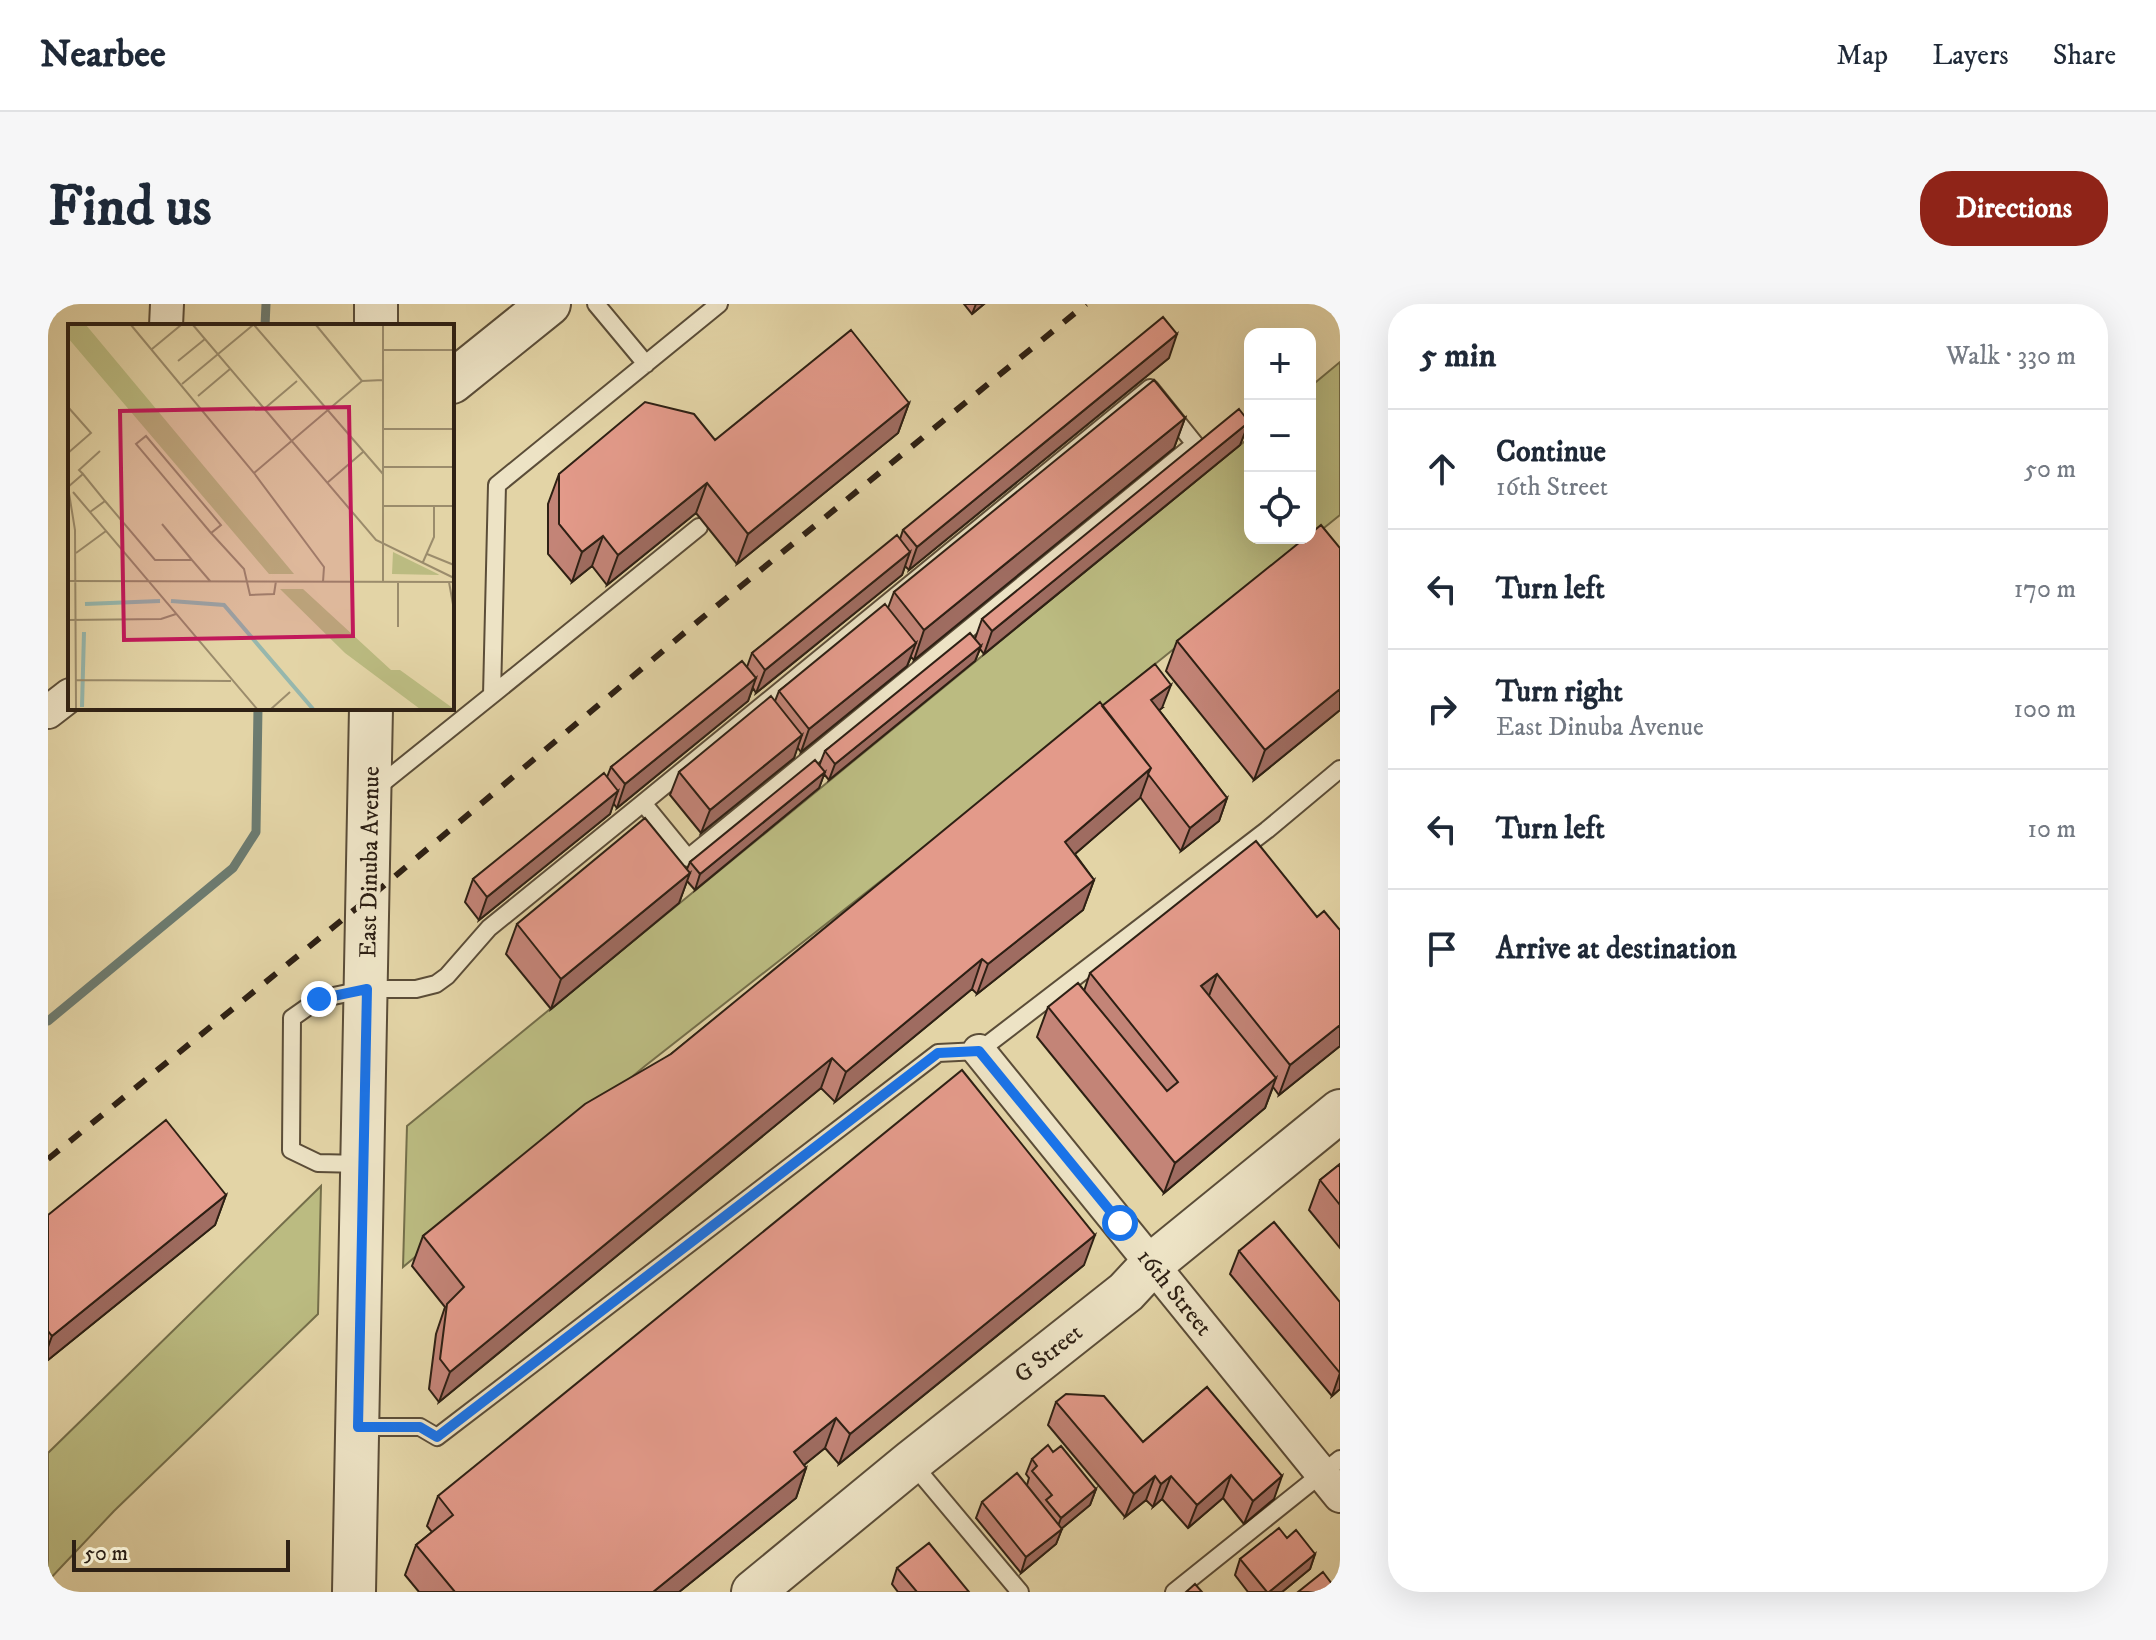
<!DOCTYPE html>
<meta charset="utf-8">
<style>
body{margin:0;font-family:"IM FELL DW Pica",serif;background:#f6f6f7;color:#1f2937}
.controls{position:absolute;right:24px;top:24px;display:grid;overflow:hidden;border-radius:16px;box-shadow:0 8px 32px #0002}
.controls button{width:72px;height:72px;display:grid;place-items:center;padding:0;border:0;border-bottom:2px solid #e0e1e3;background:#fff;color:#1f2937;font:40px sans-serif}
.scale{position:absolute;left:24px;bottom:20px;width:218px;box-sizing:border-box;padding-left:8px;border:4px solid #2e2014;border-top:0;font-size:22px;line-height:28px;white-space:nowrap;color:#2e2014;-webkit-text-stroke:6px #ede3c5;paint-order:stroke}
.stop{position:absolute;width:24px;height:24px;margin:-18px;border:6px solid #1a73e8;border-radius:50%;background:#fff}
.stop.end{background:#1a73e8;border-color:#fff;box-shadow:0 2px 8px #0008}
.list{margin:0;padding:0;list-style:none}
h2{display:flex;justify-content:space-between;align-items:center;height:104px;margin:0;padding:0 32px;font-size:34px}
h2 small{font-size:26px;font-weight:400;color:#747a83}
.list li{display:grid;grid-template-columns:52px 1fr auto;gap:24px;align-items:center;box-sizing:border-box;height:120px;padding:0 32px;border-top:2px solid #e0e1e3}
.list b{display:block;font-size:30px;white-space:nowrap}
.list p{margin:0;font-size:26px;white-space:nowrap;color:#747a83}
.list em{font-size:26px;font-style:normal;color:#747a83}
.icon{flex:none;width:44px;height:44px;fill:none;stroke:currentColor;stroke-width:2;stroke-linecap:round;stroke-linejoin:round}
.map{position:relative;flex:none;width:1292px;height:1288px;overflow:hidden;border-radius:32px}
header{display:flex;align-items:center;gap:48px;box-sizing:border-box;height:112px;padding:0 40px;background:#fff;border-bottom:2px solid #e0e1e3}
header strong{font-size:38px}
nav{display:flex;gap:44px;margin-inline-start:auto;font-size:28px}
.intro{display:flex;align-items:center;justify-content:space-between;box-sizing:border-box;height:192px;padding:0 48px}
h1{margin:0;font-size:56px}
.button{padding:20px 36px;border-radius:32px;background:#8f2418;color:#fff;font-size:28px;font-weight:700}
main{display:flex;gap:48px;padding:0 48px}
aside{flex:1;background:#fff;border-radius:32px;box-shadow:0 8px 32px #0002}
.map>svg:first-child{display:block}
</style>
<header>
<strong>Nearbee</strong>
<nav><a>Map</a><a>Layers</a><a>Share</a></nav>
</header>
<div class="intro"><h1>Find us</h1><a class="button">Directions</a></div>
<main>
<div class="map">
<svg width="1292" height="1288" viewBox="0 0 1292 1288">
<rect width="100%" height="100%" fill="#e3d4a6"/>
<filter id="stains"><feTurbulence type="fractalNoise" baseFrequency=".0025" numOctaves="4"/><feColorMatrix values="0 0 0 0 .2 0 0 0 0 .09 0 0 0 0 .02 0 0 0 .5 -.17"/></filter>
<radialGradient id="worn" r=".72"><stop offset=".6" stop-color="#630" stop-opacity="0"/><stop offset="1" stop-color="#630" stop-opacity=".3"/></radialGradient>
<!-- green -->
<path fill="#bbbb81" stroke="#746e4a" stroke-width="2" d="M1292,58v153l-258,208 -437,343 -242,201 4,-141 843,-689v101h60v-151z
M273,882l-3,128 -204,197 -66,70v-128z"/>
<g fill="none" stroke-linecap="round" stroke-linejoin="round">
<!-- stream -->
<path stroke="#6c7b70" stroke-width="9" d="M217,22l1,-22
M0,717l185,-153 23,-36 2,-124"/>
<!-- service casing -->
<g stroke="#5b4d38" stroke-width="20">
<path id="service" d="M548,0l50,60
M1102,84l45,56 -507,414 -45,-55z
M444,391l207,-168
M327,485l117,-94 5,-210 222,-181
M314,860l-44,-1 -27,-13 1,-132 27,-19 48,-10h49l20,-5 11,-8 42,-48 154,-125
M311,1123h61l17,10 501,-384 41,-2 288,-221 73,-61
M863,1158l109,130
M1126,1288l166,-133"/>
</g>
<!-- minor casing -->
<g stroke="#5b4d38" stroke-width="36">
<path id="minor" d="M118,22l1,-22
M0,408l22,-17
M931,747l361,445"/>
</g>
<!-- tertiary casing -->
<g stroke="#5b4d38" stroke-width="46">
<path id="tertiary" d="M328,22v-22
M404,78l97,-78
M306,1288l17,-884
M705,1288l158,-130 215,-170 26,-28 188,-153"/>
</g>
<!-- service -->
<use href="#service" stroke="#ede3c5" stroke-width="16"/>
<!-- minor -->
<use href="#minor" stroke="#ede3c5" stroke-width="32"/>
<!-- tertiary -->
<use href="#tertiary" stroke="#ede3c5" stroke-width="42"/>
<!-- rail -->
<path stroke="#2e2014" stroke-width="6" stroke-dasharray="14 14" stroke-linecap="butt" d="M0,855l321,-261 333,-280 384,-314"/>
</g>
<!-- wall -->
<path fill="#c38477" stroke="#2e2014" stroke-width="2" d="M916,0h20l-12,10z
M1121,54l-260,212 -4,-4 -3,9 -146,118 -3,-5 -5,13 -131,107 -4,-5 -3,11 -131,106 -14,-18 8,-23 134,-102 4,-10 136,-100 5,-14 148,-114 3,-9z
M861,99l-11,30 -161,131 -41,-51 -89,72 -15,-19 -20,16 -24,-28v-50l11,-30 156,-34z
M1137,114l-11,30 -260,212 -3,-3 -4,9 -106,86 -4,-5 -3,11 -93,75 -31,-38 9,-23 96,-71 4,-10 109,-83 6,-16z
M1201,118l-9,23 -256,209 -4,-5 -5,12 -146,119 -5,-6 -5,14 -124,102 -8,-9 -8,22 -128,106 -45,-55 11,-30 170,-55 3,-7 129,-96 6,-15 150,-112 7,-20z
M1292,244v162l-86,70 -88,-109 11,-30z
M1054,402l60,2 -3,2 68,88 -8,23 -38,30 -41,-54 -65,57 19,26 -11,30 -106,84 -5,-5 -137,113 -14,-14 -382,314 -10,-13 7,-55 9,-27 -33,-41 11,-30 248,-182z
M1269,613l23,13v116l-61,49 -6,-8 -8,21 -101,85 -127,-156 11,-30 36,-16 6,-18z
M1292,860v84l-31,-38 11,-30z
M178,891l-11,30 -167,135v-145z
M1191,947l101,51v87l-8,7 -102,-122z
M1036,961l-245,199 -14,-16 -21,17 2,3 -10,30 -117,94h-260l-14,-17 11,-30 16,-13 -5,-6 11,-30z
M1159,1083l67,112 -30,25 -21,-26 -35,30 -26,-29 -9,8 -7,-7 -21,17 -77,-92 8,-23 87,40z
M1005,1148l43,37 -6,16 -28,23 -6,16 -35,29 -45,-55 6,-16 45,-17 2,-7 -3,-4 6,-15z
M1239,1234l28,16 -5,15 -28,23h-34l-13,-17 5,-16z
M849,1264l72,24h-71l-6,-8z"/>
<!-- shaded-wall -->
<path fill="#9f6c61" stroke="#2e2014" stroke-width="2" d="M928,0h8l-12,10z
M1129,30l-8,24 -260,212 8,-23z
M861,99l-11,30 -161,131 11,-30z
M1137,114l-11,30 -260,212 10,-30z
M1201,118l-9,23 -256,209 8,-23z
M659,179l-11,30 -89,72 11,-30z
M555,232l-11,30 -20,16 10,-30z
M862,248l-8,23 -146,118 9,-23z
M868,339l-9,23 -106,86 8,-23z
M933,342l-6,15 -146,119 6,-16z
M708,374l-8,23 -131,107 8,-24z
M1123,381l-9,23 -19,15 8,-23z
M1292,385v21l-86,70 11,-30z
M754,431l-8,23 -93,75 9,-23z
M1103,464l-11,30 -86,74 11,-30z
M777,468l-6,16 -124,102 5,-16z
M570,487l-8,23 -131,106 8,-23z
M1179,494l-8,23 -38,30 9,-23z
M642,569l-11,30 -128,106 10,-30z
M1046,576l-11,30 -106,84 11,-30z
M934,655l-10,30 -137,113 11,-30z
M1169,670l-11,30 -5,-18z
M1292,721v21l-61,49 11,-30z
M784,754l-11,30 -382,314 11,-30z
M1228,774l-11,30 -101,85 11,-30z
M178,891l-11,30 -167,135v-13l4,-11z
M1047,931l-11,30 -245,199 11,-30z
M1292,1069v16l-8,7z
M788,1114l-11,30 -42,34 11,-30z
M758,1164l-10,30 -117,94h-26z
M1183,1171l-8,23 -35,30 9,-23z
M1107,1172l-9,24 -21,17 9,-23z
M1123,1172l-9,23 -9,8 8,-23z
M1234,1172l-8,23 -30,25 9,-23z
M1048,1185l-6,16 -35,29 6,-16z
M1014,1225l-6,15 -35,29 5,-16z
M1267,1250l-5,15 -28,23h-13z"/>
<!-- building -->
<path fill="#e39a8a" stroke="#2e2014" stroke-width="2" d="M1115,13l14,17 -260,213 -14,-17z
M803,26l58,73 -161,131 -41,-51 -89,72 -15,-19 -21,16 -23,-28v-50l86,-72 49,12 21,26z
M1106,76l31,38 -261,212 -30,-38z
M1191,105l10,13 -257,209 -10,-12z
M1273,221l19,23v141l-75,61 -88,-109 128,-103h5v-4z
M849,231l13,17 -145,118 -13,-17z
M837,300l31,39 -107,86 -30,-38z
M922,329l11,13 -146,118 -10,-13z
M694,357l14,17 -131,106 -14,-17z
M1107,360l16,21 -20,15 76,98 -37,30 -42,-54 3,-6 -49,-62z
M723,392l31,39 -92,75 -31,-38z
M1052,398l51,66 -86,74 29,38 -106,84 -6,-5 -136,113 -14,-14 -382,314 -10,-13 7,-55 17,-17 -41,-51 162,-132 86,-50z
M767,456l10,12 -125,102 -10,-12z
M556,469l14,18 -131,106 -14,-18z
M597,514l45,55 -129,106 -44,-55z
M1208,537l61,76 7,-6 16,19v95l-50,40 -73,-91 -16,12 75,92 -101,85 -127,-156 30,-24 89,108 11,-9 -88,-109z
M914,766l133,165 -245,199 -14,-16 -42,34 12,16 -153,124h-198l-39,-47 37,-30 -15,-19z
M118,816l60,75 -174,141 -4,-5v-116z
M1292,860v41l-20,-25z
M1226,918l66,80v71l-101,-122z
M1159,1083l75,89 -29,25 -22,-26 -34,30 -26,-29 -10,8 -6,-8 -21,18 -78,-92 10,-8 38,2 39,46z
M1000,1141l5,7 8,-6 35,43 -35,29 -15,-18 6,-5 -20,-24 5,-5 -5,-7z
M969,1169l45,56 -36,28 -44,-55z
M1231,1224l8,10 9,-8 19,24 -46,38h-2l-27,-33z
M881,1239l40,49h-52l-20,-24z
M1275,1268l15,20h-40z
M1147,1280l7,8h-16z"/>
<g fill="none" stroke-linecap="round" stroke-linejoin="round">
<!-- route -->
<path stroke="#1a73e8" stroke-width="10" d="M271,695l48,-10 -9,438h62l17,10 501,-384 41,-2 141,172"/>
</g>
<g text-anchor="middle" stroke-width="8" stroke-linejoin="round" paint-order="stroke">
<!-- street labels -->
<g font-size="24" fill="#2e2014" stroke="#ede3c5">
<text transform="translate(321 558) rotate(-89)" y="8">East Dinuba Avenue</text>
<text transform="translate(1127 988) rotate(51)" y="8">16th Street</text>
<text transform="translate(1000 1049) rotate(-38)" y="8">G Street</text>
</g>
</g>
<!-- overview -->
<g transform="translate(20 20)">
<rect width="386" height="386" fill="#e3d4a6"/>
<path d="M0,1h18l208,249h-25l-201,-236zM325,228l45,22 1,1 -47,-1zM212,265h23l88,81h9l54,39h-34l-75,-56z" fill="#bbbb81"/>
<path fill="none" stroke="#96b7ad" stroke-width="4" d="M103,277l53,4 89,104M17,280l75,-3M14,383l2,-75"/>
<path fill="none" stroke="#9b8c6c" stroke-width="2" d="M63,1l123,148 70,94 -1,15M125,1l183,215 78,38M186,1l129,149M248,1l46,56M315,1v257M84,25l29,-24M315,26h71M110,37l27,-22M114,60l71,-59M130,72l32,-27M0,83l23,26 -23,20M196,85l33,-28M315,105h71M78,112l75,89 -10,8 -75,-89zM315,143h71M186,149l108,-92 21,-1M15,150l-4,-4 21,-19M259,159l36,-31M0,163l15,-13 22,27 -15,11M0,163l7,43 1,179M5,168l184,217M37,177l50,59h37l18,21M315,182h71M94,200l30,36M143,209l33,36 6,26 24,-1 2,-13M8,229l30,-22M359,230l27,11M355,238l11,-25v-31M0,257l386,1M381,258l5,28M0,296l93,-1 15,-5M330,303v-45M8,356l155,1M8,385h60M203,385l19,-17"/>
<path fill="#c2185b" fill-opacity="0.15" stroke="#c2185b" stroke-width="4" d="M281,83l4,229 -229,4 -4,-229z"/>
<rect width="386" height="386" fill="none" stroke="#2e2014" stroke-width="4"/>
</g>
<rect width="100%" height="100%" filter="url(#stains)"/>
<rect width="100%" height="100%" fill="url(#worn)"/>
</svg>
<div class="controls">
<button>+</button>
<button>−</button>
<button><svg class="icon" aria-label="locate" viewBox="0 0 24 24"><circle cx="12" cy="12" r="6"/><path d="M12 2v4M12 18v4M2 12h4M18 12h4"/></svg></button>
</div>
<div class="scale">50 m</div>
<div class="stop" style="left:1072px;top:919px"></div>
<div class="stop end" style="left:271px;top:695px"></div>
</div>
<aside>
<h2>5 min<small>Walk · 330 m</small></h2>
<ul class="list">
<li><svg class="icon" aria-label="ahead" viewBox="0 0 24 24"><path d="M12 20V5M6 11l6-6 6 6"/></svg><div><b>Continue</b><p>16th Street</p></div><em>50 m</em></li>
<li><svg class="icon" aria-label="left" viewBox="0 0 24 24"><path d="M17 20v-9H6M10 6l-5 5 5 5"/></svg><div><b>Turn left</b></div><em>170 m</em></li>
<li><svg class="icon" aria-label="right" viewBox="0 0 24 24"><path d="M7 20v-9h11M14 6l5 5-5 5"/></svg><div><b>Turn right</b><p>East Dinuba Avenue</p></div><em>100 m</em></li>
<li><svg class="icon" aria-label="left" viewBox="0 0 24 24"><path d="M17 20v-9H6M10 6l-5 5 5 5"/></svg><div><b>Turn left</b></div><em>10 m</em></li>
<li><svg class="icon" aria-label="arrive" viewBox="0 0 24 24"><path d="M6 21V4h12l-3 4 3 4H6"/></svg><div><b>Arrive at destination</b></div></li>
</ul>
</aside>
</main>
